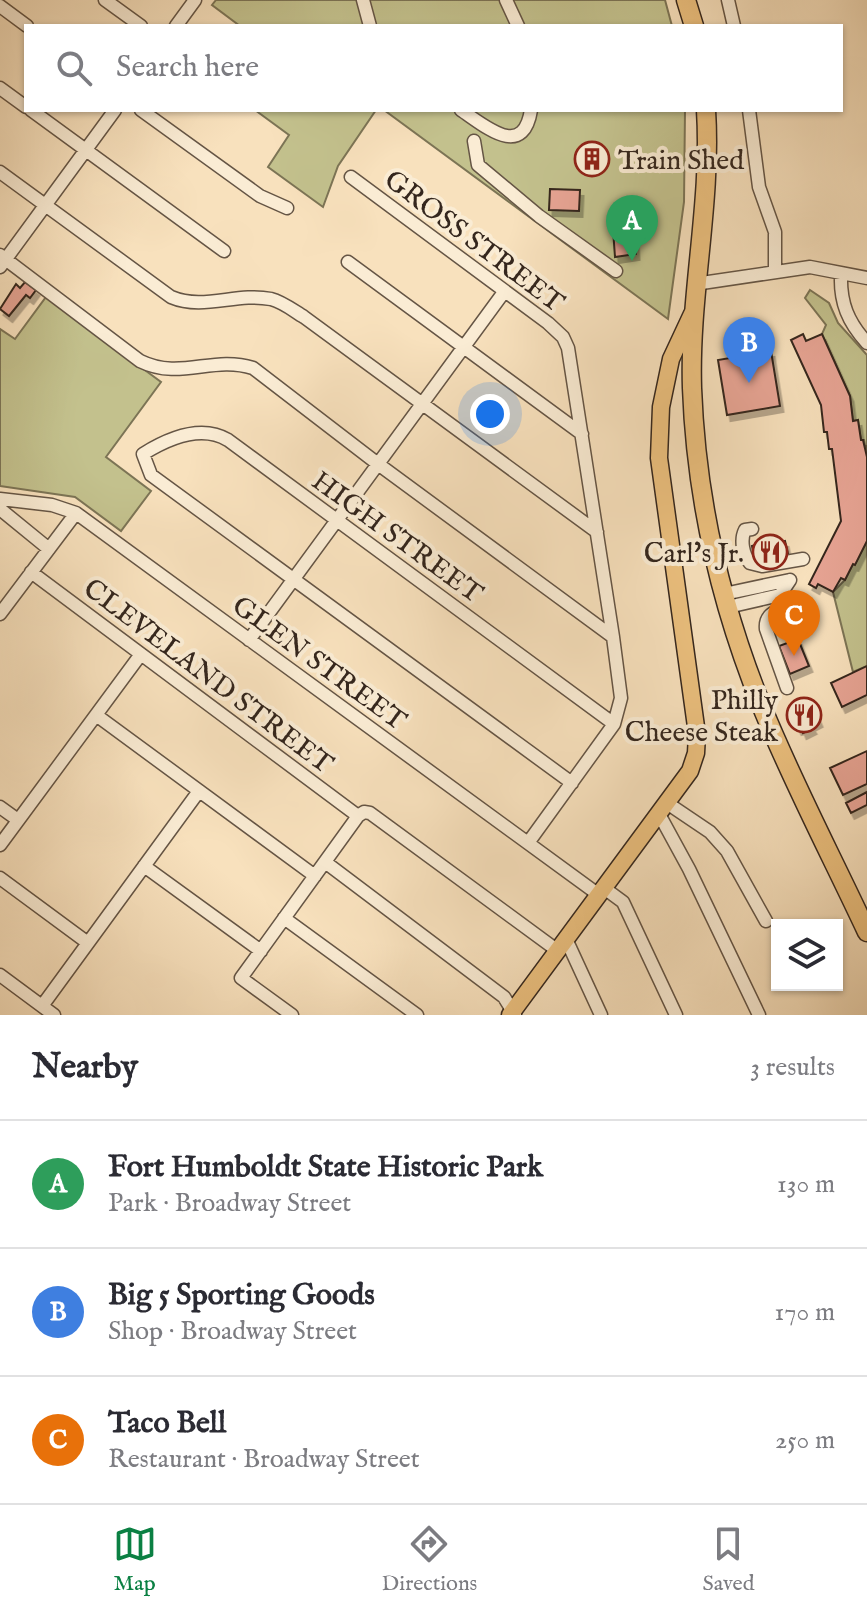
<!DOCTYPE html>
<meta charset="utf-8">
<style>
body{margin:0;font-family:"IM FELL English",serif;background:#f7f7f7;color:#2b2b33}
.controls{position:absolute;right:24px;bottom:24px;display:grid;overflow:hidden;border-radius:0px;box-shadow:0 2px 6px #0004}
.controls button{width:72px;height:72px;display:grid;place-items:center;padding:0;border:0;border-bottom:2px solid #e1e1e2;background:#fff;color:#2b2b33;font:40px sans-serif}
.you{position:absolute;left:490px;top:414px;width:28px;height:28px;margin:-20px;border:6px solid #fff;border-radius:50%;background:#1a73e8;box-shadow:0 0 0 12px #1a73e833}
.badge{display:grid;place-items:center;width:52px;height:52px;border-radius:50%;background:#0b8043;color:#fff;font-size:26px;font-weight:700}
.pin{position:absolute;translate:-50% -66px;filter:drop-shadow(0 2px 4px #0008)}
.pin::after{content:'';position:absolute;top:42px;width:28px;height:24px;background:inherit;clip-path:polygon(0 0,100% 0,50% 100%)}
.list{margin:0;padding:0;list-style:none}
h2{display:flex;justify-content:space-between;align-items:center;height:104px;margin:0;padding:0 32px;font-size:34px}
h2 small{font-size:26px;font-weight:400;color:#7c7c81}
.list li{display:grid;grid-template-columns:52px 1fr auto;gap:24px;align-items:center;box-sizing:border-box;height:128px;padding:0 32px;border-top:2px solid #e1e1e2}
.list b{display:block;font-size:30px;white-space:nowrap}
.list p{margin:0;font-size:26px;white-space:nowrap;color:#7c7c81}
.list em{font-size:26px;font-style:normal;color:#7c7c81}
.icon{flex:none;width:44px;height:44px;fill:none;stroke:currentColor;stroke-width:2;stroke-linecap:round;stroke-linejoin:round}
.map{position:relative;flex:none;width:867px;height:1015px;overflow:hidden}
.search{position:absolute;background:#fff;box-shadow:0 2px 6px #0004;left:24px;right:24px;top:24px;height:88px;display:flex;align-items:center;gap:20px;box-sizing:border-box;padding:0 28px;border-radius:0px;color:#7c7c81;font-size:30px}
.sheet{height:488px;background:#fff}
nav{display:flex;justify-content:space-around;align-items:center;box-sizing:border-box;height:112px;border-top:2px solid #e1e1e2;background:#fff;font-size:22px;color:#7c7c81}
nav a{display:grid;justify-items:center;gap:4px}
nav .on{color:#0b8043}
.map>svg:first-child{display:block}
</style>
<div class="map">
<svg width="867" height="1015" viewBox="0 0 867 1015">
<defs>
<filter id="shadow"><feDropShadow dx="3.5" dy="6" stdDeviation="0" flood-color="#0004"/></filter>
</defs>
<rect width="100%" height="100%" fill="#f8e1bd"/>
<filter id="stains"><feTurbulence type="fractalNoise" baseFrequency=".0025" numOctaves="4"/><feColorMatrix values="0 0 0 0 .2 0 0 0 0 .09 0 0 0 0 .02 0 0 0 .5 -.17"/></filter>
<radialGradient id="worn" r=".72"><stop offset=".6" stop-color="#630" stop-opacity="0"/><stop offset="1" stop-color="#630" stop-opacity=".3"/></radialGradient>
<!-- green -->
<path fill="#c3c18d" stroke="#7c7455" stroke-width="2" d="M216,0h449l7,26h-432l-28,-21z
M255,110h121l-38,56 -15,41 -55,-40 21,-32z
M384,110h301l-1,92 -16,117z
M810,290l19,13 9,20 29,32v102l-3,-17h-3l-3,-20 -5,1 -3,-25 -28,-62 4,-9 -21,-27z
M46,297l115,85 -55,75 45,34 -30,40 -46,-34 -75,-11v-157l15,10z
M867,541v125l-14,6 -20,-80 12,-12 8,-16h2z"/>
<!-- building -->
<path fill="#e7a494" stroke="#34261d" stroke-width="2" filter="url(#shadow)" d="M584,151l2,4 14,-3v12l-14,3 -3,-3z
M550,189l30,1 -1,21 -30,-1z
M634,225l2,29 -21,3 -2,-28z
M25,282l11,8 -6,8 -4,-3 -17,21 -9,-7 16,-25 4,4z
M803,334l3,7 16,-7 28,62 3,25 5,-1 3,20h2l4,17v84l-12,24 -2,-1 -8,16 -4,-2 -8,14 -15,-8 -2,4 -7,-4 32,-63 -9,-72h-3l-2,-17h-3l-3,-27 -30,-65z
M771,351l9,55 -53,9 -9,-55z
M776,539l1,4 8,-2 4,17 -34,4 -3,-16z
M798,639l11,27 -19,8 -11,-28z
M867,666v29l-25,12 -11,-24z
M807,701l2,4 3,-1 7,17 -8,4 2,3 -10,5 -2,-5 -3,1 -9,-20z
M867,751v33l-24,11 -13,-27z
M867,792v13l-16,8 -5,-10z"/>
<g fill="none" stroke-linecap="round" stroke-linejoin="round">
<!-- minor casing -->
<g stroke="#655545" stroke-width="15">
<path id="minor" d="M105,0l36,26
M363,0l7,26
M506,0l12,26
M728,0l6,26
M0,6l27,20
M176,26l19,-26
M0,88l26,19
M31,110l193,141
M141,110l119,86 27,12
M461,110c24,16 62,50 70,0
M749,110l10,77 16,45v40
M474,141l4,24 61,51 77,55
M0,172l171,125c33,14 65,-5 100,2 12,3 23,12 33,18l293,215
M351,177l197,146 15,14 5,11 45,289 8,61 -7,26 -86,119
M0,255l140,106c41,20 72,-6 113,7l125,96 235,173
M348,262l234,172
M0,267l115,-157
M841,275c-1,28 7,47 26,68
M695,284l115,-17 57,11
M0,499l52,6 24,8 523,382
M0,509l49,40
M752,529l-7,1c-5,10 -2,25 5,33l12,3 41,-7
M31,572l327,244
M724,594l66,-14
M728,607l52,-12 10,-15
M0,614l76,-101
M249,640l255,-348
M787,688l-21,-59c-2,-19 19,-21 34,-23l7,5
M96,715l219,161
M572,783l-421,-308 -8,-21c24,-15 58,-30 85,-14l386,284
M667,803l43,29 17,19 39,70
M0,807l18,13
M659,814l30,55 70,146
M358,816l6,-4 6,1 188,138
M0,845l141,-191
M325,862l179,135 11,18
M144,866l117,85
M0,878l88,65
M604,888l19,14 53,113
M284,918l133,97
M566,939l35,76
M0,975l54,40
M42,1006l157,-215
M292,1015l-51,-37 117,-162"/>
</g>
<!-- major casing -->
<g stroke="#34261d" stroke-width="19">
<path id="major" d="M510,1015l180,-244 6,-18 1,-19 -38,-276 2,-51 10,-48 21,-45"/>
</g>
<!-- highway casing -->
<g stroke="#34261d" stroke-width="21">
<path id="highway" d="M686,0l8,26
M706,110c6,93 -17,185 -14,278 4,109 29,218 70,319 31,76 70,150 105,225"/>
</g>
<!-- minor -->
<use href="#minor" stroke="#faecd4" stroke-width="12"/>
<!-- major -->
<use href="#major" stroke="#ecc07e" stroke-width="16"/>
<!-- highway -->
<use href="#highway" stroke="#ecc07e" stroke-width="18"/>
</g>
<!-- icons -->
<defs>
<g id="building-ring" transform="scale(1.8)"><circle r="9.5" fill="#faecd4" stroke="#8f2418" stroke-width="1.5"/><path d="M-4-6H4V6H1V3H-1V6H-4ZM-2.5-4.3h1.7v1.8h-1.7ZM.8-4.3h1.7v1.8H.8ZM-2.5-1h1.7V.8h-1.7ZM.8-1h1.7V.8H.8Z" fill="#8f2418"/></g>
<g id="restaurant-ring" transform="scale(1.8)"><circle r="9.5" fill="#faecd4" stroke="#8f2418" stroke-width="1.5"/><path d="M-5-6h1v4h1v-4h1v4h1v-4h1v5L-1.5 .5V6h-2V.5L-5-1ZM5-6V6H3V1.5H1.5Q1.5-4 5-6Z" fill="#8f2418"/></g>
</defs>
<g fill-rule="evenodd">
<use href="#building-ring" x="592" y="159"/>
<use href="#restaurant-ring" x="770" y="552"/>
<use href="#restaurant-ring" x="804" y="715"/>
</g>
<g text-anchor="middle" stroke-width="8" stroke-linejoin="round" paint-order="stroke">
<!-- poi labels -->
<g font-size="28" fill="#34261d" stroke="#faecd4" text-anchor="end">
<text x="618" y="169" text-anchor="start">Train Shed</text>
<text x="744" y="562">Carl's Jr.</text>
<text x="778" y="709">Philly<tspan x="778" dy="32">Cheese Steak</tspan></text>
</g>
<!-- street labels -->
<g font-size="28" fill="#34261d" stroke="#faecd4">
<text transform="translate(475 240) rotate(37)" y="10">GROSS STREET</text>
<text transform="translate(398 536) rotate(36)" y="10">HIGH STREET</text>
<text transform="translate(320 662) rotate(36)" y="10">GLEN STREET</text>
<text transform="translate(209 675) rotate(37)" y="10">CLEVELAND STREET</text>
</g>
</g>
<rect width="100%" height="100%" filter="url(#stains)"/>
<rect width="100%" height="100%" fill="url(#worn)"/>
</svg>
<div class="controls">
<button><svg class="icon" aria-label="layers" viewBox="0 0 24 24"><path d="M12 4l9 5-9 5-9-5zM3 14l9 5 9-5"/></svg></button>
</div>
<div class="you"></div>
<div class="pin badge" style="left:632px;top:261px;background:#2e9e5b">A</div>
<div class="pin badge" style="left:749px;top:383px;background:#3f7fe0">B</div>
<div class="pin badge" style="left:794px;top:656px;background:#e8710a">C</div>
<div class="search"><svg class="icon" aria-label="search" viewBox="0 0 24 24"><circle cx="10" cy="10" r="6"/><path d="M15 15l6 6"/></svg>Search here</div>
</div>
<section class="sheet">
<h2>Nearby<small>3 results</small></h2>
<ul class="list">
<li><span class="badge" style="background:#2e9e5b">A</span><div><b>Fort Humboldt State Historic Park</b><p>Park · Broadway Street</p></div><em>130 m</em></li>
<li><span class="badge" style="background:#3f7fe0">B</span><div><b>Big 5 Sporting Goods</b><p>Shop · Broadway Street</p></div><em>170 m</em></li>
<li><span class="badge" style="background:#e8710a">C</span><div><b>Taco Bell</b><p>Restaurant · Broadway Street</p></div><em>250 m</em></li>
</ul>
</section>
<nav>
<a class="on"><svg class="icon" aria-label="map" viewBox="0 0 24 24"><path d="M3 6l6-2 6 2 6-2v14l-6 2-6-2-6 2zM9 4v14M15 6v14"/></svg>Map</a>
<a><svg class="icon" aria-label="directions" viewBox="0 0 24 24"><path d="M12 3l9 9-9 9-9-9zM9 14v-3h6M13 9l2 2-2 2"/></svg>Directions</a>
<a><svg class="icon" aria-label="saved" viewBox="0 0 24 24"><path d="M7 4h10v16l-5-4-5 4z"/></svg>Saved</a>
</nav>
